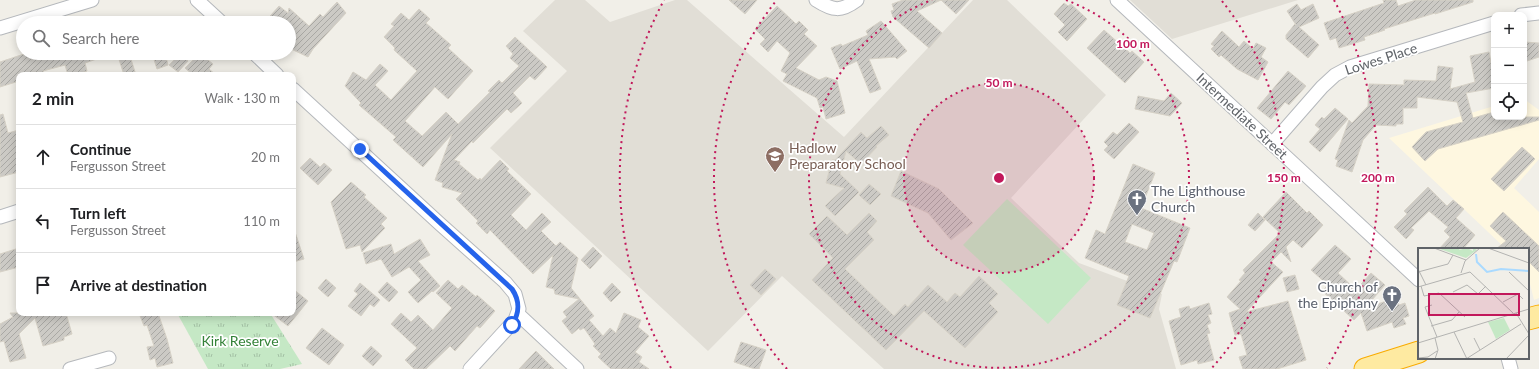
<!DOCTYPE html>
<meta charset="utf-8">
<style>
body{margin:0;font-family:Lato,sans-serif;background:#f2f2f2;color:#202124}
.controls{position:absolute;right:12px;top:12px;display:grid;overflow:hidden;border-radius:8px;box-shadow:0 2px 10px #0003}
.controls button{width:36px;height:36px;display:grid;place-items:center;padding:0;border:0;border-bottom:1px solid #e0e0e0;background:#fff;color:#202124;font:20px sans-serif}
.stop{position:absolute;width:12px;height:12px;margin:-9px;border:3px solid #2563eb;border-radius:50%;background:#fff}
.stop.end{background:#2563eb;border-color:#fff;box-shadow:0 1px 4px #0008}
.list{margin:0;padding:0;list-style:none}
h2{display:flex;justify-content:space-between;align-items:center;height:52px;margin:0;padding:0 16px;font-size:17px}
h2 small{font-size:13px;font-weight:400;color:#757577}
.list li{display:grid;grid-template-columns:26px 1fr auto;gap:12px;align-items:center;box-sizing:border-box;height:64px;padding:0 16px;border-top:1px solid #e0e0e0}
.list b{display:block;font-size:15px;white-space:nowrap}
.list p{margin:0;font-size:13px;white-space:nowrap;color:#757577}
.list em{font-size:13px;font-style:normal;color:#757577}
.icon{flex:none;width:22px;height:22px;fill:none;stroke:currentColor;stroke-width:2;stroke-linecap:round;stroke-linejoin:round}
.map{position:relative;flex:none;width:1539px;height:369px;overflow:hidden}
.search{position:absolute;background:#fff;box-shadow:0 2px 10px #0003;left:16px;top:16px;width:280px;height:44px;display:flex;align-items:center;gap:10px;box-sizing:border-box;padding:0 14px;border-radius:22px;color:#757577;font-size:15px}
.panel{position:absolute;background:#fff;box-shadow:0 2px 10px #0003;left:16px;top:72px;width:280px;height:244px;border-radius:8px}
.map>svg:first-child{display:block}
</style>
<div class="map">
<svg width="1539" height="369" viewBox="0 0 1539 369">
<defs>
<pattern id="grass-tufts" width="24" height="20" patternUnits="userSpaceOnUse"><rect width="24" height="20" fill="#c5e8c5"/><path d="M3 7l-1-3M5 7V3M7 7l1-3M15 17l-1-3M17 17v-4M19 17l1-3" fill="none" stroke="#a3c0a4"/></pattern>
<pattern id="building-hatch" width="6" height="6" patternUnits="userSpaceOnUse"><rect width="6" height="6" fill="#cccac5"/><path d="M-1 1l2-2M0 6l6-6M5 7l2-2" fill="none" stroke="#a9a8a4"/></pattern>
</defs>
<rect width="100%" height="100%" fill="#f1efe8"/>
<!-- commercial -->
<path fill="#fef7e0" d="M1524,99l15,11v49l-25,29 25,24v86l-5,2 -6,-24v-27h-22l-117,-111 105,-32v11h30z"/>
<!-- education -->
<path fill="#e1ded6" d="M555,0h30l25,22 65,-22h12l157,137 129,-137h34l99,95 -95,103 68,65 83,31 -3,15 17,60h-292l-102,-93 -74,75 -218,-203 77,-77 -44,-40z
M1130,0h168l-126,39z"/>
<!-- grass -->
<path fill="url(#grass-tufts)" d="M177,313h93l32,51 -22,5h-72z"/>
<!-- garden -->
<path fill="#c5e8c5" d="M1007,199l84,79 -43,46 -85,-79z"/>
<!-- building -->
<path fill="url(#building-hatch)" stroke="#d6d1c6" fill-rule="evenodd" d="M729,0h28l-12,14z
M903,0h66l-13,14 -15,-14 -24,11 25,22 -13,15 -36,-31 -2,-6 3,-1 -2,-6z
M1383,0h13l2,6 18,-6h57v2l-38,12v-1l-51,16 1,1 -21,7 1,3 -26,8 -3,-10 -6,2 -6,-17 60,-20z
M337,2l9,11 -33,36 -5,8 -19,-9v-25h-25l15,-17 9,7 1,-5 20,18 11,-12 3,3z
M1064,3l4,3 3,-2 16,15 -20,22 -9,-9 7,-7 -11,-11z
M1297,4l4,6 12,-6 6,14 -20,9 20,18 -11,13 -22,-19v-4l9,-11 1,1 -9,-14z
M777,6l19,18 3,-3 9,9 -4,4 13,12 -21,22 23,12 7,-3 11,4 8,32 -19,6 -3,-12 -3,1 -3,-10 -34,-17 4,-7 -6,-3 9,-18 -13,-12 -9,11 -8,-8 5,-5 -10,-10z
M419,9l11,10 -4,4 25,22 -3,3 25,23 -25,28 -13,-12 -30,34 17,15 24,-24 12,12 32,-32 -2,-1 11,-11 3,3 17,-17 -9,-8 3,-4 -7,-8 9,-9 32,30 -12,13 -5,-4 -17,17 9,10 -11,10 -4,-4 -34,34 -1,-2 -18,19 6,2 -1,2 19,16 2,-2 1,2 19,-20 9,9 -2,2 24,23 -20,21 15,15 16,-17 9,9 -10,9 15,15 4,-4 18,16 -7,30 23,28 -5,4 14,16 7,-8 6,5 8,-20 17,7 -3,7 11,9 -14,16 7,5 -3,5 10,7h-38l-13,-12 3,-3 -8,-8 2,-2 -11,-16 -4,2 -1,-2 -7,6 -10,-13 5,-4 -4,-5 16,-13 -24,-5 -1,-5 -8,-2 7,-32 -20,19 -43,-44 -3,4 -11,-11 2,-2 -22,-22 6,-6 -20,-6 1,-4 -8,-3 17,-46 -29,33 -30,-27 3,-3 -37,-32 2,-2 -16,-17 8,-14 13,8 14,-16 8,7 -13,14 16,15 26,-29 -23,-21 1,-2 -11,-11 10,-11 -3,-2 10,-11 8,7z
M881,21l26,30 -10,8 -2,-2 -26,2 12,30 -11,4 -13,-32 -17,8 -9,-21 10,-4 1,2 26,-11 -2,-4z
M1104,30l26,23 2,-2 12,11 -19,21 -38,-35z
M1222,31l17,16 5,-6 9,8 3,-6 10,5 -5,9 7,5 -10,18 -21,-11 -16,-14 -2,2 -8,-8 3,-3 -3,-2z
M1524,42l15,1v14l-15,5z
M1489,52l5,27v9l-28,5 7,25 21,-6v5h45v3l-101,29 -13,12 -13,-14 14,-15 37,-10 -6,-20 -40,-5v11h-14v16h-7v2l-20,-1 -13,15 -11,32 -16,-6 2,-6 -3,-1 14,-39 3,3 16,-17 1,-22 35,1v-5l32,1 2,-15 15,2 -3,21 25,-7 -5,-26z
M27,53h10l1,3 11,-3h59v2l-23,8 2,8 -13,4h-6l-3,-10 -22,6 1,4h-25v6l-19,6v-25z
M117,53h12l7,22h-12z
M152,53h13l3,12 -11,4z
M200,53h15l-7,7 5,4 -4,5 7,6h-23l-8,-7z
M180,54l8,7 -10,11 -9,-7z
M1288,71l18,15 -17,19 -4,-3 -14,17 -14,-11z
M1171,93l11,10 -12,13 -35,-7 3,-13 26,5z
M1335,108l13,11 -28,33 -11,-10 11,-13 -5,-4 7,-8 2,2z
M3,114l5,19 11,-3v42l-19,5v-62z
M1129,123l10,9 -25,27 -10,-9 4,-4 -4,-4 9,-10 4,3z
M881,126l8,9 -13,11 1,1 -16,17 -15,-13 -6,23 19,18 -24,24 -10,-10 19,-18 -18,-5 6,-23h3l26,-28 6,6z
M1522,147l13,12 -31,32 -13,-12z
M310,158l10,9 4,-4 8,7 -14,15 -18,-17z
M1133,164l22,9 -14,35 49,20 -13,34 -3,-1 -24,57 -33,-13 12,-29 -44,-18 11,-28 9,4zM1132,224l22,9 -7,17 -22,-8z
M901,171l38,18 34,34 -22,17 -23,-27 -37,-17z
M351,182l15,13 -2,2 23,21 -6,6 4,4 -23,24 -2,-7 -14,4 -15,-47z
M869,184l12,10 -11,11 -11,-10z
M1428,187l19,19 6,-6 11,9 -8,9 19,17 -12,14h-24l11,-12 -6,-6 4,-4 -19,-16 -18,17 3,2 -8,9 -12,-12 13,-13 -3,-3z
M1286,192l21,21 2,-2 14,14 -21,23 -9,-8 -7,7 5,15 -10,-10 -10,10 12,10 -37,40 42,-11 18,59 -29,9h-34l-4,-12 8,-2 -6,-21 -6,1 -6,-22 11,-4 -13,-12 14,-16 -2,-1 6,-7 -2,-3 37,-37 -17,-16z
M1503,212l36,34v26l-11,-11v-12h-32l10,-8 -16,-15z
M869,213l8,8 -10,11 7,8 -29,29 49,47 11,-12 3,3 20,-22 19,17 8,-9 5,4 19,-21 19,18 -9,9 9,9 -33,36 -41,-37 -38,39 -74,-70 21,-22 -24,-24 18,-18 20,19z
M1258,213l7,7 -10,11 -7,-6z
M293,232h2l9,27 -11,3z
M420,239l10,16 -12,6 22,25 -7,6 -1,-1 -14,12 -10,-11 13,-12 -12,-13 -17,10 -11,-18 -15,5 -3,-11 28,-9 3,10z
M1335,245l16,14 -13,14 18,17 15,-17 14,12 -20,23 31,-10 3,7 6,-2 4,13 -6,2 3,6 -12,4 -2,-6 -25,9 -6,-18 -7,7 -32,-29 6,-6 -17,-15z
M593,247l9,9 -12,13 -9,-9z
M19,248v19l-19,5v-18z
M765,269l11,10 -15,16 -11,-10z
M1295,275l4,14 -12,3 -4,-14z
M326,279l10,9 -8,9 -10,-9z
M448,280l10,9 4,-4 14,12 1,-2 18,16 -15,17 -3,-2 -22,25 -5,-5 -24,23h-12l-9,-9 12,-12 -26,-24 10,-11 10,9 7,-7 15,15 19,-22 -16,-15z
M387,282l11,10 -9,10 -11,-10z
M360,283l20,17 -6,7 -4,-3 -9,12 -13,-10 10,-12 -4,-3z
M612,283l9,9 -10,10 -8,-9z
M293,289l15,12 -20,25 -17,-13h22z
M1209,303l3,11 -4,1 3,8 -4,2 3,8 -3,1 7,26 -16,4 -1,-4 -16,5 -12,-44 12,-4 -2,-8 10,-3 1,3z
M10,313h56l6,21 -8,3v3l-21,6 -8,-28 -16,16 7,24 -16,4 -6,-21 -4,1v-18l13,-7z
M139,313h19l9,26 6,24 -16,4 -2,-9 -5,2 -3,-13 7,-1 -7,-21 -3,1z
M322,328l22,17 -15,20 -23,-17z
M741,342l25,8 -7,19h-4l-21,-7z
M371,346l11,10 -9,10 -11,-10z
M536,351l18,18h-35z"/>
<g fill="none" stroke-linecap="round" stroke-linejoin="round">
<!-- minor casing -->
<g stroke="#b5b8bc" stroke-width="15">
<path id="minor" d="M197,0l25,23
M816,0c17,11 25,12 41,0
M1117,0l302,280
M1521,15l18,-2
M0,28l92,-28
M254,53l23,22
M293,89l147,135 65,58 10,12 4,15 -4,11 -45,49
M1272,144l50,-57 13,-12 15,-8 144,-44
M0,217l19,-6
M518,314l59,55
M1508,358l3,11
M70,369l39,-11"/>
</g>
<!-- trunk casing -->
<g stroke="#f9ab00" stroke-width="23">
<path id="trunk" d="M1528,319l11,-3
M1365,369l54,-17"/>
</g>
<!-- minor -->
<use href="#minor" stroke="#fff" stroke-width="13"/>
<!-- trunk -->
<use href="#trunk" stroke="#feeaa1" stroke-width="21"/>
</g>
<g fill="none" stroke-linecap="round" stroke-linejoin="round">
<!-- route -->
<path stroke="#2563eb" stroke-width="5" d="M360,149l152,140c8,12 8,23 0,36"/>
</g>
<!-- distance rings -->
<circle cx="999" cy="178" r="95" fill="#c2185b" fill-opacity=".12"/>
<g fill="none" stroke="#c2185b" stroke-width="2" stroke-dasharray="2 4">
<circle cx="999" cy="178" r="95"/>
<path d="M1066 0A190 190 0 1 1 932 0"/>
<path d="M787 369A285 285 0 0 1 776 1M1222 1A285 285 0 0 1 1211 369"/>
<path d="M671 368A379 379 0 0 1 664 0M1334 0A379 379 0 0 1 1327 368"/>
</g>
<!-- icons -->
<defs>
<g id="school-pin" transform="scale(1)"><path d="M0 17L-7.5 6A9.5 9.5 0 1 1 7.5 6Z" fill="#8d6e63" stroke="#fff"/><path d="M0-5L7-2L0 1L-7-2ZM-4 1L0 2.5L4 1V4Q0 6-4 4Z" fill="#fff"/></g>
<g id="church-pin" transform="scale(1)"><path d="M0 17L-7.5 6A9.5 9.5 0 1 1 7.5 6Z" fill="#6b7280" stroke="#fff"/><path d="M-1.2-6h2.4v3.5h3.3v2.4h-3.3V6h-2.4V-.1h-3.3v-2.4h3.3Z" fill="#fff"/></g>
</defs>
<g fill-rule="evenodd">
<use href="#school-pin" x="775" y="156"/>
<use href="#church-pin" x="1137" y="199"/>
<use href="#church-pin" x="1392" y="295"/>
</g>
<g text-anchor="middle" stroke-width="3.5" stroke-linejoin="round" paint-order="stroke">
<!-- street labels -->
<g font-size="14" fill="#5f6368" stroke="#fff">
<text transform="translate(1381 59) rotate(-18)" y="5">Lowes Place</text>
<text transform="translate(1242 116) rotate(43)" y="5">Intermediate Street</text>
</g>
<!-- education labels -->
<g font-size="14" fill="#785e54" stroke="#fff" text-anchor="start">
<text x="789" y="153">Hadlow<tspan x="789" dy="16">Preparatory School</tspan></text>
</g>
<!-- worship labels -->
<g font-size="14" fill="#5b616d" stroke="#fff" text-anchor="start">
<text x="1151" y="196">The Lighthouse<tspan x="1151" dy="16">Church</tspan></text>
<text x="1378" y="292" text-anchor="end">Church of<tspan x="1378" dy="16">the Epiphany</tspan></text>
</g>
<!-- park labels -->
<g font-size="14" fill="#348238" stroke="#fff">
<text x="240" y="346">Kirk Reserve</text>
</g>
</g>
<!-- overview -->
<g transform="translate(1418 248)">
<rect width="111" height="111" fill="#f1efe8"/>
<path d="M86,70l6,12 -14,9 -8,-17z" fill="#c5e8c5"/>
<path d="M19,0h23l-1,2 8,-2 6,3v-3l4,2 -11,8z" fill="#c5e8c5"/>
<path fill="none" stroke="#aadaff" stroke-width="2" d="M58,6l1,8 10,10 14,-3 28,2"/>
<path fill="none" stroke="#b3b3b1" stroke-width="1" d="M16,0l32,12M70,0l41,15M0,21l8,16M0,24l30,-8 5,-9M91,24l20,19M43,25l4,-12 15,-13M3,38l3,10 15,-3 26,24M0,39l52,-15 43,41M35,44l14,-7 11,9 8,-8M85,54l15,-8 5,5M14,57l-7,2 12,30M98,65l13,21M13,78l21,-6 7,-8M36,84l13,27M56,90l6,12M0,95l111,-34M0,110l10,-1 9,-6M17,111l3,-9 -3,-12M48,111l55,-35M88,111l23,-24"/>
<path fill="#c2185b" fill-opacity="0.15" stroke="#c2185b" stroke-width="2" d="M11,46h90v21h-90z"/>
<rect width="111" height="111" fill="none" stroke="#5f6368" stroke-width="2"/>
</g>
<circle cx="999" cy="178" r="6" fill="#c2185b" stroke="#fff" stroke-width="2"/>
<g font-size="12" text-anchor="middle" font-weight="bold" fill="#c2185b" stroke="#fff" stroke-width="3.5" stroke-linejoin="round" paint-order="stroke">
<text x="1133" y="48">100 m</text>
<text x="999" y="87">50 m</text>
<text x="1284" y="182">150 m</text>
<text x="1378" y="182">200 m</text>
</g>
</svg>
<div class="controls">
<button>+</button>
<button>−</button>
<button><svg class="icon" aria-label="locate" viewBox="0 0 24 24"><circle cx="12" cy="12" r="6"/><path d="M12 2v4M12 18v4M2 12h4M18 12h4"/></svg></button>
</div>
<div class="stop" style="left:512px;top:325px"></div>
<div class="stop end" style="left:360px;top:149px"></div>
<div class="search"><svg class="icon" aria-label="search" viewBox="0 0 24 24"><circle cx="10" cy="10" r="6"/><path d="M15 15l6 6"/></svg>Search here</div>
<section class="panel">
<h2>2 min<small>Walk · 130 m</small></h2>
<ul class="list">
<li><svg class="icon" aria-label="ahead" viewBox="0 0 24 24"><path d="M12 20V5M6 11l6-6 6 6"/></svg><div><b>Continue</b><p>Fergusson Street</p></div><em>20 m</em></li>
<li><svg class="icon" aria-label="left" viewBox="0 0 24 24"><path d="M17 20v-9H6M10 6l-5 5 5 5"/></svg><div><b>Turn left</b><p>Fergusson Street</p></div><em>110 m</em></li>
<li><svg class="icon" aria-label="arrive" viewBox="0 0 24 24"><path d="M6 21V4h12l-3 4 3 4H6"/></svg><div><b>Arrive at destination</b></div></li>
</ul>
</section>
</div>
